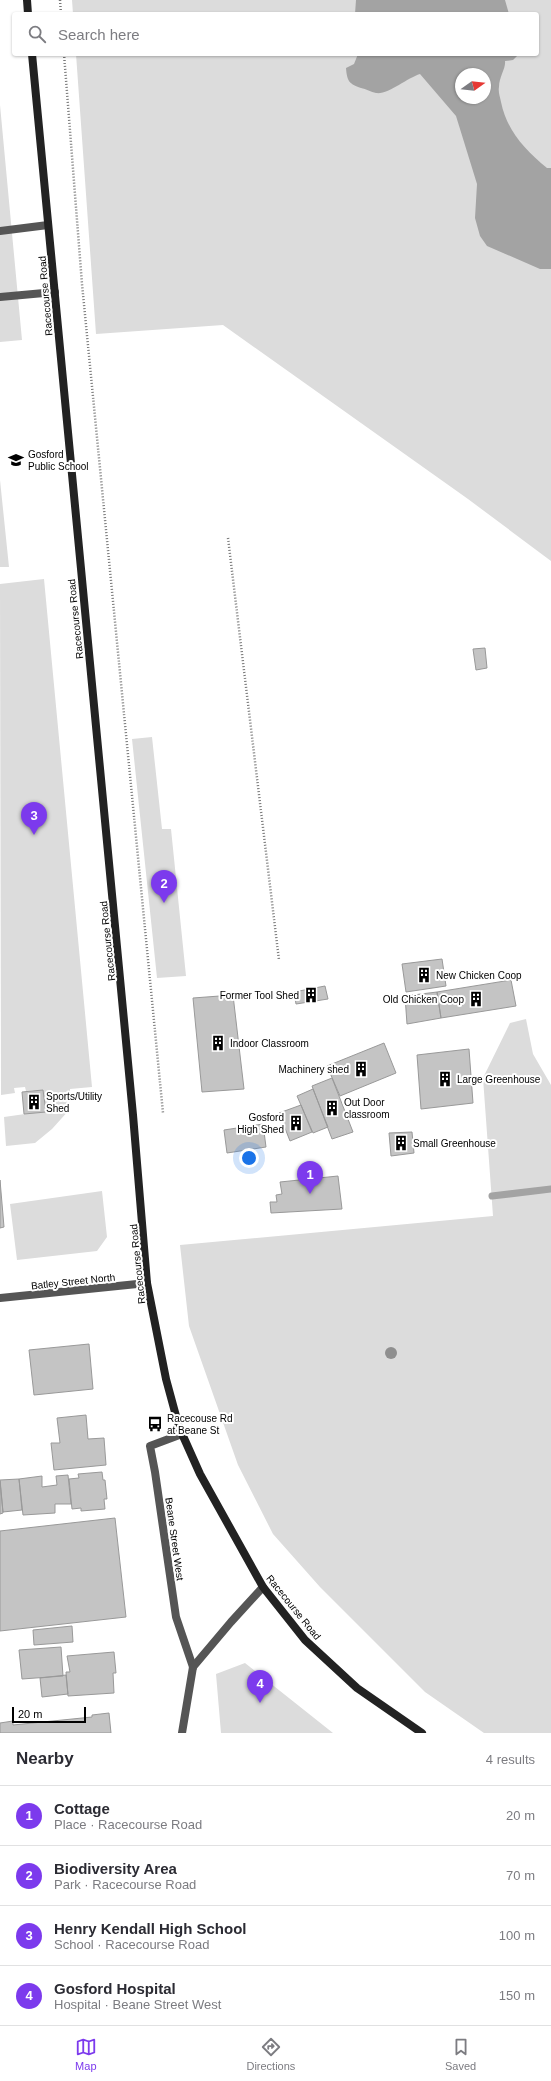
<!DOCTYPE html>
<meta charset="utf-8">
<style>
body{margin:0;font-family:Helvetica,sans-serif;background:#f2f2f3;color:#2b2b33}
.compass{position:absolute;left:455px;top:68px;width:36px;height:36px;border-radius:50%;background:#fff;box-shadow:0 1px 3px #0004;rotate:75deg}
.scale{position:absolute;left:12px;bottom:10px;width:74px;box-sizing:border-box;padding-left:4px;border:2px solid #000;border-top:0;font-size:11px;line-height:14px;white-space:nowrap;color:#000;-webkit-text-stroke:3px #fff;paint-order:stroke}
.you{position:absolute;left:249px;top:1158px;width:14px;height:14px;margin:-10px;border:3px solid #fff;border-radius:50%;background:#1a73e8;box-shadow:0 0 0 6px #1a73e833}
.badge{display:grid;place-items:center;width:26px;height:26px;border-radius:50%;background:#7c3aed;color:#fff;font-size:13px;font-weight:700}
.pin{position:absolute;translate:-50% -33px;filter:drop-shadow(0 1px 2px #0008)}
.pin::after{content:'';position:absolute;top:21px;width:14px;height:12px;background:inherit;clip-path:polygon(0 0,100% 0,50% 100%)}
.list{margin:0;padding:0;list-style:none}
h2{display:flex;justify-content:space-between;align-items:center;height:52px;margin:0;padding:0 16px;font-size:17px}
h2 small{font-size:13px;font-weight:400;color:#7c7c81}
.list li{display:grid;grid-template-columns:26px 1fr auto;gap:12px;align-items:center;box-sizing:border-box;height:60px;padding:0 16px;border-top:1px solid #e1e1e2}
.list b{display:block;font-size:15px;white-space:nowrap}
.list p{margin:0;font-size:13px;white-space:nowrap;color:#7c7c81}
.list em{font-size:13px;font-style:normal;color:#7c7c81}
.icon{flex:none;width:22px;height:22px;fill:none;stroke:currentColor;stroke-width:2;stroke-linecap:round;stroke-linejoin:round}
.map{position:relative;flex:none;width:551px;height:1733px;overflow:hidden}
.search{position:absolute;background:#fff;box-shadow:0 1px 3px #0004;left:12px;right:12px;top:12px;height:44px;display:flex;align-items:center;gap:10px;box-sizing:border-box;padding:0 14px;border-radius:4px;color:#7c7c81;font-size:15px}
.sheet{height:292px;background:#fff}
nav{display:flex;justify-content:space-around;align-items:center;box-sizing:border-box;height:56px;border-top:1px solid #e1e1e2;background:#fff;font-size:11px;color:#7c7c81}
nav a{display:grid;justify-items:center;gap:2px}
nav .on{color:#7c3aed}
.map>svg:first-child{display:block}
</style>
<div class="map">
<svg width="551" height="1733" viewBox="0 0 551 1733">
<rect width="100%" height="100%" fill="#fff"/>
<!-- green -->
<path fill="#dcdcdc" fill-rule="evenodd" d="M72,0h479v561l-83,-62 -245,-174 -127,9 -20,-280h461v-40h-464zM461,74h24v24h-24z
M0,105l22,235 -22,2z
M0,480l9,87h-9z
M44,579l48,508 -22,2v20l-18,20 -17,14 -29,3 -2,-29 42,-6 -3,-21 -17,1 -1,-4 -11,1 1,5 -14,2 -1,-511z
M152,737l10,92h9l15,147 -29,2 -25,-239z
M526,1019l7,35 18,31v648h-67l-59,-41 -105,-105 -47,-53 -35,-69 -49,-139 -9,-81 313,-29 -10,-138 27,-55z
M102,1191l5,46 -10,14 -80,9 -7,-56z
M245,1663l88,70h-112l-5,-59z"/>
<!-- water -->
<path fill="#a3a3a3" fill-rule="evenodd" d="M356,0h149l4,14h-154z
M358,54h161l-6,6 -8,1c1,7 -6,16 -6,26 -1,5 1,10 2,15 6,29 24,48 46,66h4v101h-11l-53,-23 -7,-10 -5,-18 2,-34 -21,-68 -36,-42c-13,4 -32,21 -44,19 -5,-1 -10,-4 -15,-5 -12,-4 -14,-7 -15,-20l8,-4zM461,74h24v24h-24z"/>
<g fill="none" stroke-linecap="round" stroke-linejoin="round">
<!-- stream -->
<path stroke="#a3a3a3" stroke-width="7" d="M492,1196l59,-7"/>
</g>
<!-- building -->
<path fill="#c4c4c4" stroke="#999" d="M485,648l2,20 -11,2 -3,-21z
M442,959l4,27 -40,6 -4,-28z
M511,980l5,26 -75,12 -4,-26z
M325,986l3,13 -32,5 -2,-12z
M437,992l4,26 -34,6 -2,-28z
M233,995l11,94 -42,3 -9,-94z
M384,1043l12,30 -56,23 -13,-30z
M469,1049l4,54 -52,6 -4,-54z
M332,1078l21,54 -21,7 -20,-53z
M313,1089l15,38 -15,6 -16,-37z
M43,1090l3,22 -22,2 -2,-22z
M301,1105l11,27 -22,9 -11,-28z
M263,1124l3,23 -39,6 -3,-23z
M412,1132l2,21 -23,3 -2,-23z
M338,1176l4,33 -71,4 -1,-11h7l-1,-7 6,-1 -2,-12z
M0,1180l4,47 -4,1z
M89,1344l4,45 -59,6 -5,-45z
M86,1415l2,24 16,-1 2,27 -52,5 -3,-27h9l-3,-25z
M102,1472l1,8h2l2,19h-3l1,10 -24,2v-3l-9,1 -3,-30 10,-1 -1,-4z
M68,1475l3,29h-16v9l-32,2 -4,-36 23,-3v11l15,-2 -1,-9z
M19,1479l3,31 -19,2 -3,-32z
M0,1481l3,32 -3,1z
M115,1518l11,99 -126,14v-100z
M72,1626l1,16 -39,3 -1,-15z
M61,1647l2,29 -41,3 -3,-29z
M114,1652l2,21h-3l1,20 -46,3 -2,-24h4l-3,-16z
M66,1675l2,19 -26,3 -2,-19z
M109,1713l2,20h-111v-10l13,-2v4l79,-8v-2z"/>
<g fill="none" stroke-linecap="round" stroke-linejoin="round">
<!-- path -->
<path stroke="#777" stroke-width="2.5" stroke-dasharray="1 2" stroke-linecap="butt" d="M60,0l1,14
M64,54l18,230 81,829
M228,538l51,422"/>
<!-- service -->
<path stroke="#555" stroke-width="8" d="M0,231l48,-6
M0,297l55,-5
M182,1434l-32,12 5,26 21,145 17,50"/>
<!-- minor -->
<path stroke="#555" stroke-width="8" d="M0,1298l147,-15
M182,1733l11,-66 38,-45 32,-35"/>
<!-- secondary -->
<path stroke="#222" stroke-width="8" d="M27,0l1,14
M32,54l101,1061 14,168 19,96 13,48 21,47 63,113 42,53 52,48 65,45"/>
</g>
<!-- trees -->
<circle fill="#8f8f8f" cx="391" cy="1353" r="6"/>
<!-- icons -->
<defs>
<g id="school-bare" transform="scale(1.2)"><path d="M0-5L7-2L0 1L-7-2ZM-4 1L0 2.5L4 1V4Q0 6-4 4Z" fill="#000" stroke="#fff" stroke-width="2.5" paint-order="stroke"/></g>
<g id="building-bare" transform="scale(1.2)"><path d="M-4-6H4V6H1V3H-1V6H-4ZM-2.5-4.3h1.7v1.8h-1.7ZM.8-4.3h1.7v1.8H.8ZM-2.5-1h1.7V.8h-1.7ZM.8-1h1.7V.8H.8Z" fill="#000" stroke="#fff" stroke-width="2.5" paint-order="stroke"/></g>
<g id="bus-bare" transform="scale(1.2)"><path d="M-5-6H5V4H4V6H2V4H-2V6H-4V4H-5ZM-3.5-4V0h7V-4ZM-3.5 1.2v1.5H-2V1.2ZM2 1.2v1.5H3.5V1.2Z" fill="#000" stroke="#fff" stroke-width="2.5" paint-order="stroke"/></g>
</defs>
<g fill-rule="evenodd">
<use href="#school-bare" x="16" y="460"/>
<use href="#building-bare" x="424" y="975"/>
<use href="#building-bare" x="311" y="995"/>
<use href="#building-bare" x="476" y="999"/>
<use href="#building-bare" x="218" y="1043"/>
<use href="#building-bare" x="361" y="1069"/>
<use href="#building-bare" x="445" y="1079"/>
<use href="#building-bare" x="34" y="1102"/>
<use href="#building-bare" x="332" y="1108"/>
<use href="#building-bare" x="296" y="1123"/>
<use href="#building-bare" x="401" y="1143"/>
<use href="#bus-bare" x="155" y="1424"/>
</g>
<g text-anchor="middle" stroke-width="4" stroke-linejoin="round" paint-order="stroke">
<!-- street labels -->
<g font-size="10" fill="#000" stroke="#fff">
<text transform="translate(45 296) rotate(-95)" y="4">Racecourse Road</text>
<text transform="translate(75 619) rotate(-96)" y="4">Racecourse Road</text>
<text transform="translate(107 941) rotate(-96)" y="4">Racecourse Road</text>
<text transform="translate(137 1264) rotate(-96)" y="4">Racecourse Road</text>
<text transform="translate(73 1281) rotate(-6)" y="4">Batley Street North</text>
<text transform="translate(175 1539) rotate(82)" y="4">Beane Street West</text>
<text transform="translate(294 1607) rotate(51)" y="4">Racecourse Road</text>
</g>
<!-- poi labels -->
<g font-size="10" fill="#000" stroke="#fff" text-anchor="start">
<text x="28" y="458">Gosford<tspan x="28" dy="12">Public School</tspan></text>
<text x="436" y="979">New Chicken Coop</text>
<text x="299" y="999" text-anchor="end">Former Tool Shed</text>
<text x="464" y="1003" text-anchor="end">Old Chicken Coop</text>
<text x="230" y="1047">Indoor Classroom</text>
<text x="349" y="1073" text-anchor="end">Machinery shed</text>
<text x="457" y="1083">Large Greenhouse</text>
<text x="46" y="1100">Sports/Utility<tspan x="46" dy="12">Shed</tspan></text>
<text x="344" y="1106">Out Door<tspan x="344" dy="12">classroom</tspan></text>
<text x="284" y="1121" text-anchor="end">Gosford<tspan x="284" dy="12">High Shed</tspan></text>
<text x="413" y="1147">Small Greenhouse</text>
<text x="167" y="1422">Racecouse Rd<tspan x="167" dy="12">at Beane St</tspan></text>
</g>
</g>
</svg>
<svg class="compass" viewBox="-18 -18 36 36"><path d="M0-13l5 13h-10z" fill="#e53935"/><path d="M0 13l5-13h-10z" fill="#7c7c81"/></svg>
<div class="scale">20 m</div>
<div class="you"></div>
<div class="pin badge" style="left:310px;top:1194px">1</div>
<div class="pin badge" style="left:164px;top:903px">2</div>
<div class="pin badge" style="left:34px;top:835px">3</div>
<div class="pin badge" style="left:260px;top:1703px">4</div>
<div class="search"><svg class="icon" aria-label="search" viewBox="0 0 24 24"><circle cx="10" cy="10" r="6"/><path d="M15 15l6 6"/></svg>Search here</div>
</div>
<section class="sheet">
<h2>Nearby<small>4 results</small></h2>
<ul class="list">
<li><span class="badge">1</span><div><b>Cottage</b><p>Place · Racecourse Road</p></div><em>20 m</em></li>
<li><span class="badge">2</span><div><b>Biodiversity Area</b><p>Park · Racecourse Road</p></div><em>70 m</em></li>
<li><span class="badge">3</span><div><b>Henry Kendall High School</b><p>School · Racecourse Road</p></div><em>100 m</em></li>
<li><span class="badge">4</span><div><b>Gosford Hospital</b><p>Hospital · Beane Street West</p></div><em>150 m</em></li>
</ul>
</section>
<nav>
<a class="on"><svg class="icon" aria-label="map" viewBox="0 0 24 24"><path d="M3 6l6-2 6 2 6-2v14l-6 2-6-2-6 2zM9 4v14M15 6v14"/></svg>Map</a>
<a><svg class="icon" aria-label="directions" viewBox="0 0 24 24"><path d="M12 3l9 9-9 9-9-9zM9 14v-3h6M13 9l2 2-2 2"/></svg>Directions</a>
<a><svg class="icon" aria-label="saved" viewBox="0 0 24 24"><path d="M7 4h10v16l-5-4-5 4z"/></svg>Saved</a>
</nav>
